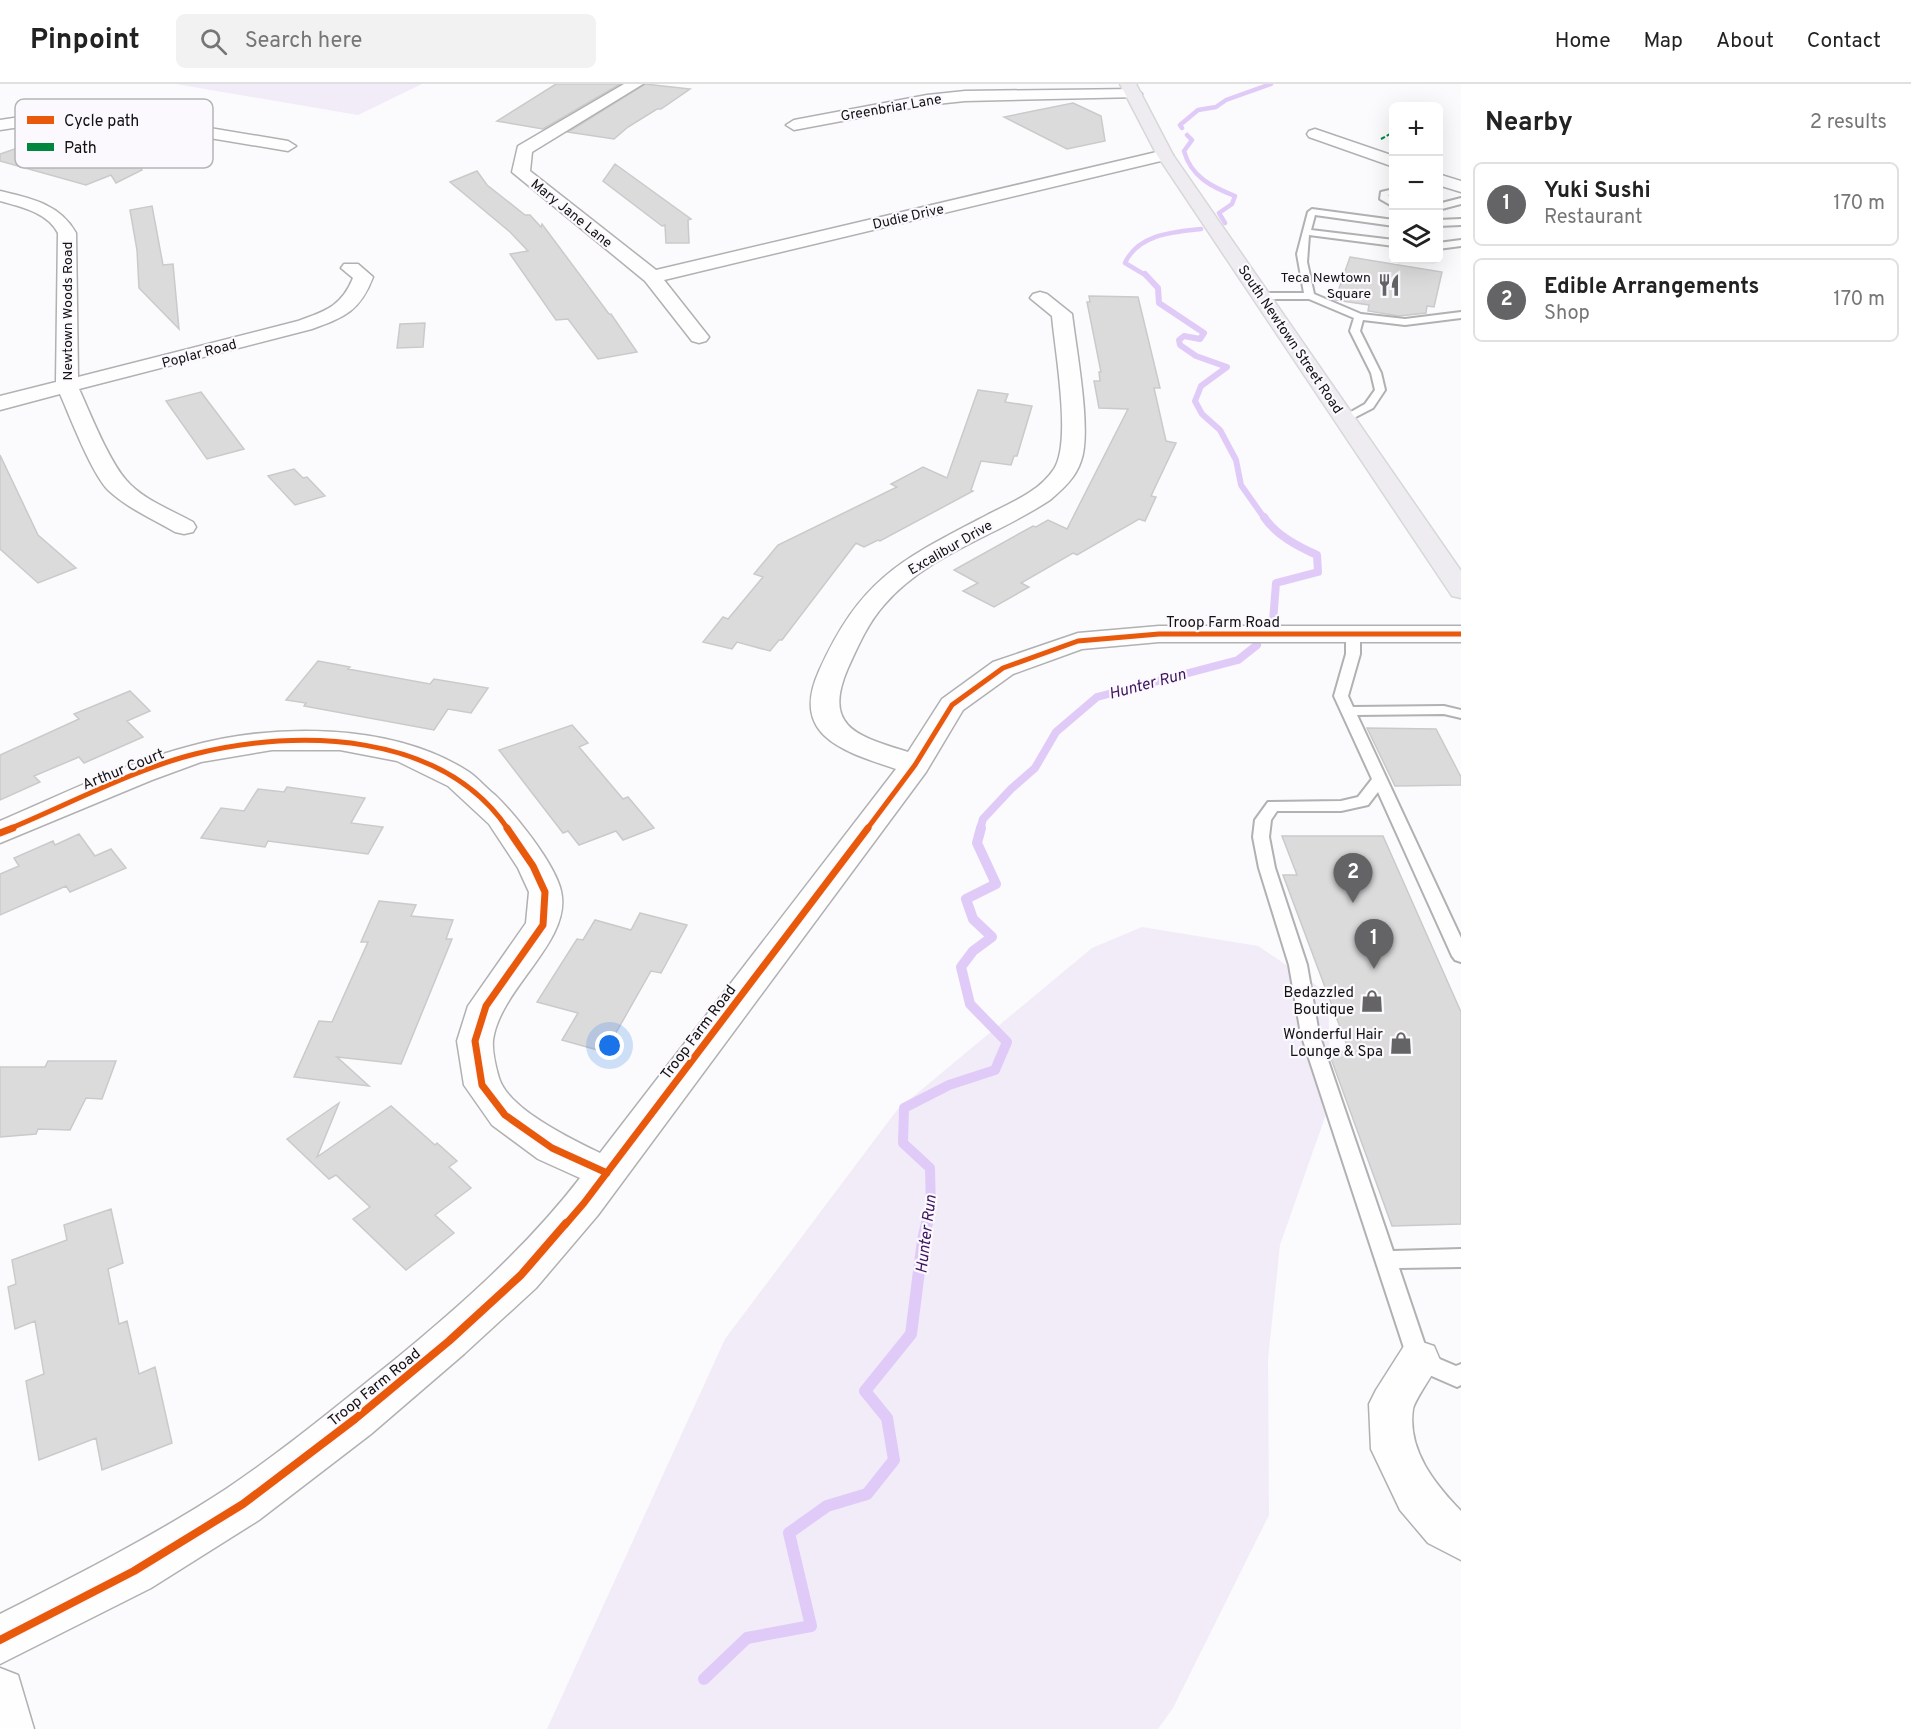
<!DOCTYPE html>
<meta charset="utf-8">
<style>
body{margin:0;font-family:Overpass,sans-serif;background:#f2f2f2;color:#222}
.controls{position:absolute;right:18px;top:18px;display:grid;overflow:hidden;border-radius:9px;box-shadow:0 6px 24px #0002}
.controls button{width:54px;height:54px;display:grid;place-items:center;padding:0;border:0;border-bottom:2px solid #e0e0e0;background:#fff;color:#222;font:30px sans-serif}
.you{position:absolute;left:610px;top:962px;width:21px;height:21px;margin:-15px;border:4px solid #fff;border-radius:50%;background:#1a73e8;box-shadow:0 0 0 9px #1a73e833}
.badge{display:grid;place-items:center;width:39px;height:39px;border-radius:50%;background:#646365;color:#fff;font-size:20px;font-weight:700}
.pin{position:absolute;translate:-50% -50px;filter:drop-shadow(0 2px 3px #0008)}
.pin::after{content:'';position:absolute;top:32px;width:21px;height:18px;background:inherit;clip-path:polygon(0 0,100% 0,50% 100%)}
.list{margin:0;padding:0;list-style:none}
h2{display:flex;justify-content:space-between;align-items:center;height:78px;margin:0;padding:0 24px;font-size:26px}
h2 small{font-size:20px;font-weight:400;color:#767676}
.list li{display:grid;grid-template-columns:39px 1fr auto;gap:18px;align-items:center;box-sizing:border-box;height:84px;margin:0 12px 12px;padding:0 12px;border:2px solid #e0e0e0;border-radius:9px}
.list b{display:block;font-size:22px;white-space:nowrap}
.list p{margin:0;font-size:20px;white-space:nowrap;color:#767676}
.list em{font-size:20px;font-style:normal;color:#767676}
.icon{flex:none;width:33px;height:33px;fill:none;stroke:currentColor;stroke-width:2;stroke-linecap:round;stroke-linejoin:round}
.map{position:relative;flex:none;width:1461px;height:1645px;overflow:hidden}
header{display:flex;align-items:center;gap:36px;box-sizing:border-box;height:84px;padding:0 30px;background:#fff;border-bottom:2px solid #e0e0e0}
header strong{font-size:28px}
nav{display:flex;gap:33px;margin-inline-start:auto;font-size:21px}
.search{width:420px;height:54px;background:#f2f2f2;display:flex;align-items:center;gap:15px;box-sizing:border-box;padding:0 21px;border-radius:9px;color:#767676;font-size:22px}
main{display:flex}
aside{flex:1;background:#fff}
.map>svg:first-child{display:block}
</style>
<header>
<strong>Pinpoint</strong>
<div class="search"><svg class="icon" aria-label="search" viewBox="0 0 24 24"><circle cx="10" cy="10" r="6"/><path d="M15 15l6 6"/></svg>Search here</div>
<nav><a>Home</a><a>Map</a><a>About</a><a>Contact</a></nav>
</header>
<main>
<div class="map">
<svg width="1461" height="1645" viewBox="0 0 1461 1645">
<rect width="100%" height="100%" fill="#fbfafc"/>
<!-- green -->
<path fill="#f2ecf9" d="M176,0h246l-64,31z
M1142,843l116,19 70,47 3,107 -51,145 -12,114 1,156 -96,193 -15,21h-611l178,-390 172,-229 195,-162z"/>
<g fill="none" stroke-linecap="round" stroke-linejoin="round">
<!-- stream-far4 -->
<path stroke="#e0cbf8" stroke-width="4.5" d="M1182,44l-2,-3 18,-15 18,-3 10,-7 45,-16
M1187,51l5,5 -8,11c7,26 28,36 51,45l-3,8 -13,9 6,10
M1147,192l-22,-13c13,-29 48,-31 76,-34"/>
<!-- stream-far3 -->
<path stroke="#e0cbf8" stroke-width="6" d="M1145,190l13,14 1,15 45,30 -4,6 -16,-3 -5,4 1,5 16,11 31,11 -26,19 -6,15 7,13 18,16 16,30 5,25 24,34"/>
<!-- stream-far2 -->
<path stroke="#e0cbf8" stroke-width="8" d="M1264,433c12,18 33,29 53,38l1,17 -42,11 -4,51
M980,745l3,-10 28,-30 24,-21 21,-36 41,-35 141,-37 19,-15"/>
<!-- stream-far1 -->
<path stroke="#e0cbf8" stroke-width="10" d="M927,1141l4,-15 -1,-42 -27,-25 1,-35 45,-23 46,-15 12,-28 -37,-38 -9,-37 12,-16 19,-14 -19,-18 -7,-20 30,-15 -19,-41 4,-15"/>
<!-- stream -->
<path stroke="#e0cbf8" stroke-width="12" d="M704,1595l43,-41 64,-12 -22,-93 38,-27 40,-12 27,-34 -7,-42 -22,-27 46,-57 12,-94 4,-17"/>
</g>
<!-- building -->
<path fill="#dcdbdc" stroke="#cbcaca" stroke-width="1.5" d="M556,0h64l-77,45 -46,-8z
M645,0l45,5 -29,20h-4l-29,18 -14,12 -46,-7z
M1073,19l28,13 4,25 -38,8 -63,-32z
M73,45l52,14 17,27 -26,13 -5,-8 -25,10 -86,-24v-7z
M615,80l76,55 -3,1 1,23h-23l-1,-18 -3,1 -59,-45z
M477,87l10,14 38,30h5l11,12 1,-3 67,90h2l26,38 -39,7 -30,-40 -12,1 -46,-66 18,-3 -18,-19 -60,-50z
M152,122l11,59 10,-1 6,65 -40,-41 -2,-38 -7,-40z
M1350,173l92,15 -8,35 -7,-1 -1,7 -27,3 -31,-5 1,-6 -34,-5z
M1089,212l49,1 22,91h-6l12,53 10,2 -25,53 5,1 -11,24 -6,-2 -62,36 -4,-2 -52,30 8,4 -35,20 -31,-16 15,-8 -24,-13 79,-44 3,1 12,-7 19,9 61,-120 -29,-1 -5,-27h6l-1,-9h2l-14,-70h3z
M425,239l-2,24 -26,1 3,-24z
M978,306l30,4 -3,8 27,4 -15,50h-3l-3,9 -30,-4 -10,29 2,1 -93,50 -2,-1 -14,7 -8,-4 -74,97h-3l-9,11 -33,-9 -5,7 -29,-7 20,-25 5,2 35,-42 -9,-3 24,-29 119,-58 -6,-3 32,-17 24,11z
M201,308l43,57 -37,10 -41,-58z
M0,371l38,80 38,33 -38,15 -38,-34z
M294,385l9,9 4,-1 18,19 -30,9 -27,-29z
M318,577l32,6 -2,2 82,15 4,-5 54,9 -17,25 -23,-4 -14,21 -130,-24 2,-3 -20,-3z
M130,607l20,20 -23,10 16,16 -59,26 -5,-6 -45,19 6,6 -40,18v-45l79,-36 -5,-5z
M572,641l16,18 -9,4 44,52 5,-2 26,31 -31,12 -7,-9 -37,14 -11,-14 -5,2 -64,-83z
M1367,644l69,1 25,48v8l-66,1z
M287,703l78,11 -14,25 32,4 -15,27 -100,-13 -3,6 -64,-9 20,-30 23,3 14,-22 26,3z
M79,750l16,22 16,-7 15,19 -56,24 -4,-6 -66,29v-41l19,-8 -5,-8 39,-17 2,4z
M1282,752h101l78,176v212l-69,2 -63,-173 20,-2 -66,-176h14z
M379,817l37,4 -5,11 42,4 -7,19h6l-51,125 -64,-7 32,29 -75,-9 25,-56 13,1 36,-80h-7z
M640,829l47,12 -26,48 -10,-2 -46,81 -43,-12 16,-27 -41,-11 40,-63 6,1 12,-20 36,10z
M48,977h68l-14,38 -16,-1 -16,32 -32,-1 -2,5 -36,3v-70h45z
M339,1019l-22,54 74,-51 44,39 2,-2 20,18 -8,6 22,21 -36,27 19,18 -48,37 -53,-51 17,-12 -34,-32 -7,4 -42,-40z
M111,1125l12,54 -15,6 11,55 8,-3 12,53 16,-7 17,76 -70,27 -6,-32 -57,22 -13,-79 18,-7 -9,-53 -20,8 -7,-42 8,-3 -4,-24 55,-20 -3,-15z"/>
<g fill="none" stroke-linecap="round" stroke-linejoin="round">
<!-- lane casing -->
<g stroke="#b1b0b2" stroke-width="4">
<path id="lane" d="M1394,105v5l-6,1 6,5v7l-14,-8 1,-7z
M1461,114v6l-23,6v-6z
M1312,125l82,11v6l-79,-11 -4,15 83,10v6l-85,-11 -2,27 7,32 47,20 44,5 56,-7v6l-56,7 -42,-5 -3,11 21,42 4,17 -12,18 -27,14 -4,-1v-4l23,-13 10,-14 -4,-17 -21,-42 4,-13 -45,-19h-48l-5,-3 5,-3h43l-7,-39 11,-42z
M1461,135v6l-23,1v-6z
M1461,156v6l-23,3v-6z
M1353,547l7,4v19l-12,42 5,11 91,-1 17,4v8l-17,-4 -87,1 104,223v24l-6,-2 -3,-4 -74,-164 -10,13 -27,6h-64l-6,9 -2,17 6,31 32,97 12,69 74,217 68,-2v18l-62,1 29,86 28,12 5,-2v21l-4,2 -46,-20 -3,-7 -107,-326 -12,-69 -30,-97 -6,-31 2,-17 13,-18 73,-1 17,-4 14,-18 -38,-83 12,-42v-19z"/>
</g>
<!-- street casing -->
<g stroke="#b1b0b2" stroke-width="3">
<path id="street" d="M624,0h19l-111,68 -2,19 126,99 509,-120 8,5 -8,5 -501,120 45,57 -3,4 -7,2 -7,-2 -47,-60 -133,-109 6,-26z
M1134,5l5,2 3,3 -3,3 -174,4 -38,4 -133,25 -8,-5 8,-5 133,-25 38,-4z
M60,27h48l180,30 8,5 -8,5 -180,-30h-48l-60,9v-10z
M1315,45l79,27v11l-85,-30 -2,-3 2,-3z
M1438,90l23,7v11l-23,-7z
M0,107c30,7 60,13 76,42l2,144 220,-56c27,-10 43,-14 55,-43l-12,-10 3,-4h14l15,13c-13,34 -28,40 -61,52l-233,60c12,26 29,70 47,91 16,19 45,30 67,42l3,5 -3,5 -9,2 -9,-2c-22,-13 -48,-24 -67,-42 -17,-18 -37,-71 -48,-96l-60,16v-14l56,-14 2,-149c-11,-21 -37,-26 -58,-32z
M1040,208l7,2 25,20c4,34 20,118 9,147 -5,16 -18,28 -31,39 -54,36 -122,54 -166,105 -16,18 -26,41 -36,63 -26,60 10,68 60,84l34,-53 51,-37 85,-29 81,-7h302v16h-302l-77,7 -69,25 -50,36 -37,62 -328,443 -62,73 -72,66 -93,80 -112,86 -108,68 -151,76v-50c77,-39 154,-78 226,-125 58,-39 112,-84 166,-127 68,-56 134,-114 188,-184l-42,-19 -46,-34 -28,-40 -7,-44 11,-35 58,-83 3,-31 -11,-24 -29,-44 -41,-38 -51,-25 -57,-11h-68l-71,12 -49,18 -152,63v-22c61,-26 123,-57 187,-74 86,-24 205,-25 282,25 9,6 17,16 26,23 20,19 60,69 66,96 12,50 -61,97 -68,149 -1,10 3,28 6,38 9,31 74,62 101,75l296,-384c-50,-17 -107,-32 -77,-98 42,-93 82,-111 168,-156 23,-12 52,-23 67,-46 18,-27 1,-118 -2,-153l-22,-18 3,-4z
M1419,1257l15,5 6,14c-5,12 -25,39 -27,49 -6,41 22,75 48,102v49l-33,-17 -28,-33 -29,-61 -2,-45 7,-14 28,-44z
M0,1584l18,7 16,54h-34z"/>
</g>
<!-- primary casing -->
<g stroke="#d8d7d8" stroke-width="3">
<path id="primary" d="M1120,0h16l37,71 288,416v27l-9,-2 -4,-6 -291,-435z"/>
</g>
<!-- lane -->
<use href="#lane" fill="#fefeff" fill-rule="evenodd"/>
<!-- street -->
<use href="#street" fill="#fefeff" fill-rule="evenodd"/>
<!-- primary -->
<use href="#primary" fill="#eeecf1" fill-rule="evenodd"/>
<!-- quiet -->
<path stroke="#00873e" stroke-width="2" stroke-dasharray="4.5 2" stroke-linecap="butt" d="M1381,55l11,-6v-8"/>
<!-- cycleway-far2 casing -->
<g stroke="#fbf9fd" stroke-width="8">
<path id="cycleway-far2" d="M9,745c58,-24 126,-60 186,-75 104,-26 247,-22 313,75
M867,745l48,-64 37,-60 51,-37 75,-27 81,-7h302"/>
</g>
<!-- cycleway-far1 casing -->
<g stroke="#fbf9fd" stroke-width="10">
<path id="cycleway-far1" d="M507,744l26,38 12,26 -2,33 -57,81 -11,35 7,44 23,30 47,33 55,25
M0,749l13,-5
M565,1141l19,-22 284,-375"/>
</g>
<!-- cycleway casing -->
<g stroke="#fbf9fd" stroke-width="12">
<path id="cycleway" d="M0,1556l134,-69 109,-67 112,-85 94,-78 72,-66 45,-52"/>
</g>
<!-- cycleway-far2 -->
<use href="#cycleway-far2" stroke="#e8590c" stroke-width="5"/>
<!-- cycleway-far1 -->
<use href="#cycleway-far1" stroke="#e8590c" stroke-width="7"/>
<!-- cycleway -->
<use href="#cycleway" stroke="#e8590c" stroke-width="8"/>
</g>
<!-- icons -->
<defs>
<g id="restaurant-bare" transform="scale(1.8)"><path d="M-5-6h1v4h1v-4h1v4h1v-4h1v5L-1.5 .5V6h-2V.5L-5-1ZM5-6V6H3V1.5H1.5Q1.5-4 5-6Z" fill="#646365" stroke="#fbf9fd" stroke-width="2.5" paint-order="stroke"/></g>
<g id="shop-bare" transform="scale(1.8)"><path d="M-5-2.5h2.3a2.7 3.5 0 0 1 5.4 0H5L5.5 6h-11ZM-1.5-2.5h3a1.5 2.3 0 0 0-3 0Z" fill="#646365" stroke="#fbf9fd" stroke-width="2.5" paint-order="stroke"/></g>
</defs>
<g fill-rule="evenodd">
<use href="#restaurant-bare" x="1389" y="201"/>
<use href="#shop-bare" x="1372" y="917"/>
<use href="#shop-bare" x="1401" y="959"/>
</g>
<g text-anchor="middle" stroke-width="4.5" stroke-linejoin="round" paint-order="stroke">
<!-- far-street labels -->
<g font-size="14" fill="#131213" stroke="#fbf9fd">
<text transform="translate(891 23) rotate(-10)" y="5">Greenbriar Lane</text>
<text transform="translate(572 129) rotate(39)" y="5">Mary Jane Lane</text>
<text transform="translate(908 132) rotate(-13)" y="5">Dudie Drive</text>
<text transform="translate(67 227) rotate(-90)" y="5">Newtown Woods Road</text>
<text transform="translate(1291 255) rotate(56)" y="5">South Newtown Street Road</text>
<text transform="translate(199 269) rotate(-15)" y="5">Poplar Road</text>
<text transform="translate(950 463) rotate(-30)" y="5">Excalibur Drive</text>
</g>
<!-- far-poi labels -->
<g font-size="14" fill="#131213" stroke="#fbf9fd" text-anchor="end">
<text x="1371" y="198">Teca Newtown<tspan x="1371" dy="16">Square</tspan></text>
</g>
<!-- street labels -->
<g font-size="15" fill="#131213" stroke="#fbf9fd">
<text x="1223" y="543">Troop Farm Road</text>
<text transform="translate(123 685) rotate(-22)" y="5">Arthur Court</text>
<text transform="translate(698 948) rotate(-53)" y="5">Troop Farm Road</text>
<text transform="translate(374 1303) rotate(-39)" y="5">Troop Farm Road</text>
</g>
<!-- poi labels -->
<g font-size="15" fill="#131213" stroke="#fbf9fd" text-anchor="end">
<text x="1354" y="913">Bedazzled<tspan x="1354" dy="17">Boutique</tspan></text>
<text x="1383" y="955">Wonderful Hair<tspan x="1383" dy="17">Lounge &amp; Spa</tspan></text>
</g>
<!-- water labels -->
<g font-size="16" font-style="italic" fill="#3e165f" stroke="#fbf9fd">
<text transform="translate(1147 599) rotate(-15)" y="6">Hunter Run</text>
<text transform="translate(925 1150) rotate(-83)" y="6">Hunter Run</text>
</g>
</g>
<!-- legend -->
<rect x="15" y="15" width="198" height="69" rx="9" fill="#fbf9fd" stroke="#b5b4b7" stroke-width="1.5"/>
<rect x="27" y="32" width="27" height="8" fill="#e8590c"/>
<rect x="27" y="59" width="27" height="8" fill="#00873e"/>
<g font-size="16" fill="#131213">
<text x="64" y="42">Cycle path</text>
<text x="64" y="69">Path</text>
</g>
</svg>
<div class="controls">
<button>+</button>
<button>−</button>
<button><svg class="icon" aria-label="layers" viewBox="0 0 24 24"><path d="M12 4l9 5-9 5-9-5zM3 14l9 5 9-5"/></svg></button>
</div>
<div class="you"></div>
<div class="pin badge" style="left:1374px;top:885px">1</div>
<div class="pin badge" style="left:1353px;top:819px">2</div>
</div>
<aside>
<h2>Nearby<small>2 results</small></h2>
<ul class="list">
<li><span class="badge">1</span><div><b>Yuki Sushi</b><p>Restaurant</p></div><em>170 m</em></li>
<li><span class="badge">2</span><div><b>Edible Arrangements</b><p>Shop</p></div><em>170 m</em></li>
</ul>
</aside>
</main>
